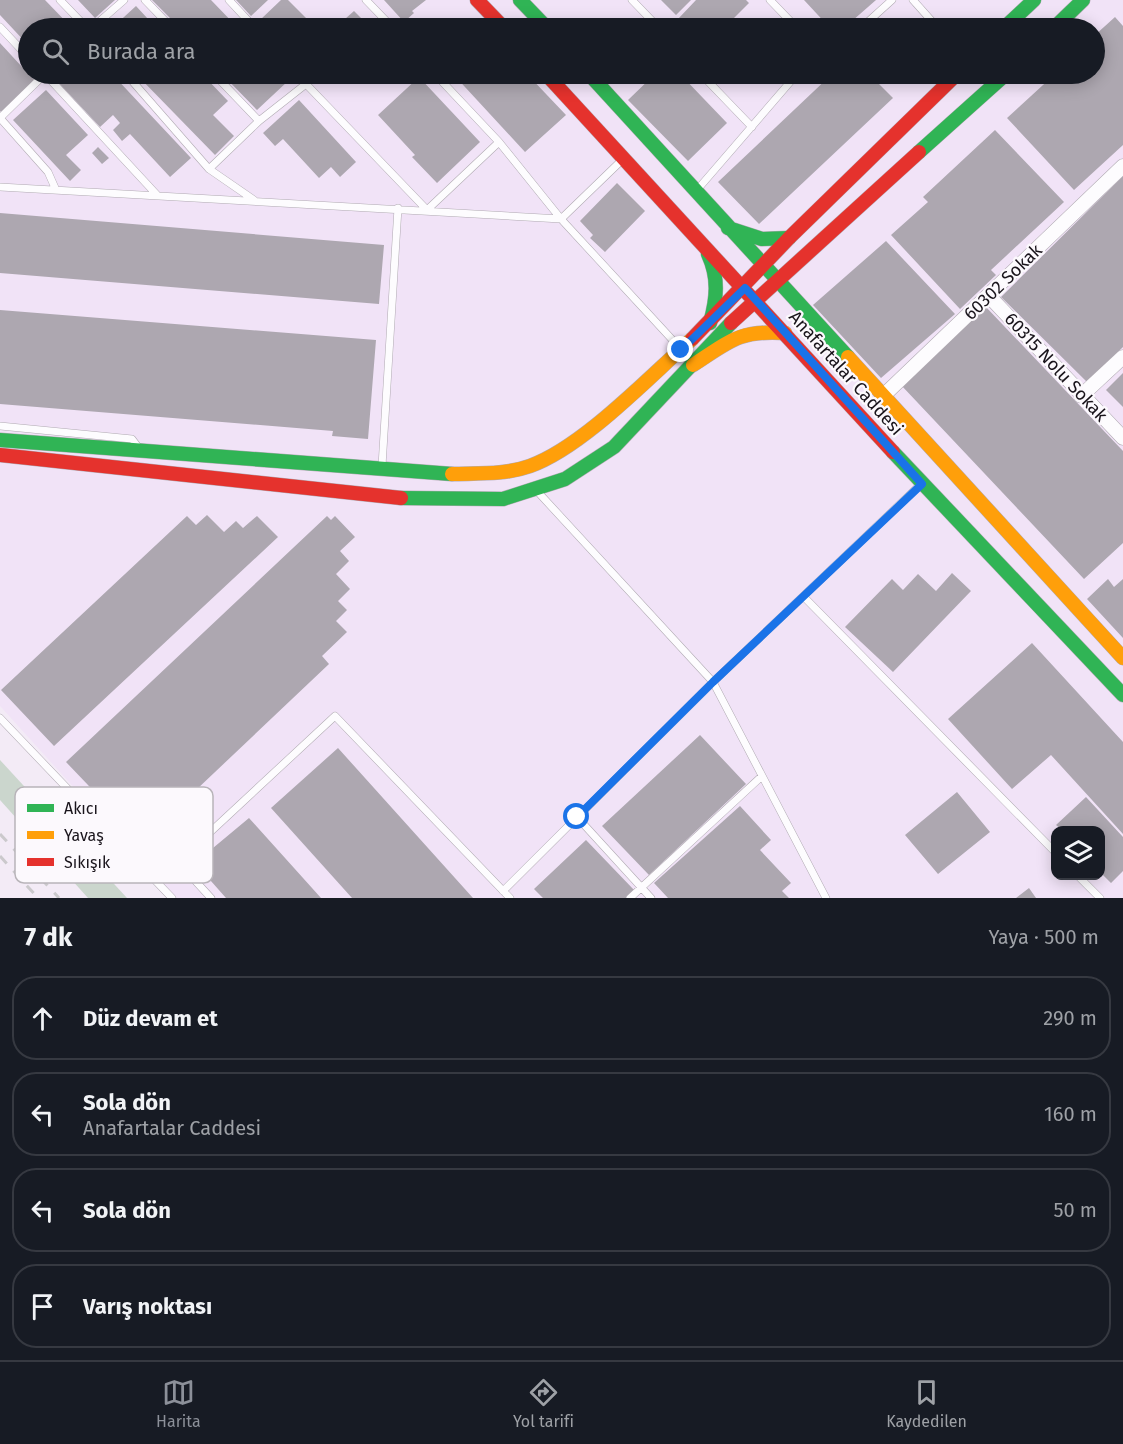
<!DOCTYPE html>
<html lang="tr">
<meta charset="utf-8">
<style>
body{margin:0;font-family:"Fira Sans",sans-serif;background:#20242c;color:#f1f3f6}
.controls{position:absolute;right:18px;bottom:18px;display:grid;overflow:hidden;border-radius:12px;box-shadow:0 3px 15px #0003}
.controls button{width:54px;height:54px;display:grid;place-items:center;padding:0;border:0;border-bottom:2px solid #363941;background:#171b24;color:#f1f3f6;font:30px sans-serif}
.stop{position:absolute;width:18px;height:18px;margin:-14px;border:4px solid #1a73e8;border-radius:50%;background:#fff}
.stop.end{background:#1a73e8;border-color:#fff;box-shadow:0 2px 6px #0008}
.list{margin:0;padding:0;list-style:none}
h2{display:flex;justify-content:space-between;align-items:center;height:78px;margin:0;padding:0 24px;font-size:26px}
h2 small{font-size:20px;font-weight:400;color:#9ea1a6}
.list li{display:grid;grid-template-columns:39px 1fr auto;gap:18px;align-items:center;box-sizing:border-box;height:84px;margin:0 12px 12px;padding:0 12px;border:2px solid #363941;border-radius:24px}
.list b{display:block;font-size:22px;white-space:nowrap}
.list p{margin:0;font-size:20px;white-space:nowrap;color:#9ea1a6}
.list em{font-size:20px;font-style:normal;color:#9ea1a6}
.icon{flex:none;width:33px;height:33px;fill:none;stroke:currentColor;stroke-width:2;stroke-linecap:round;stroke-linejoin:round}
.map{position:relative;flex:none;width:1123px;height:898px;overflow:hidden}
.search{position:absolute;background:#171b24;box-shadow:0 3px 15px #0003;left:18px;right:18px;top:18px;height:66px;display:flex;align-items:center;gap:15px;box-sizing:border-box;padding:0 21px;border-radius:33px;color:#9ea1a6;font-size:22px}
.sheet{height:462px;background:#171b24}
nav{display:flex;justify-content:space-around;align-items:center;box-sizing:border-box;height:84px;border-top:2px solid #363941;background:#171b24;font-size:16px;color:#9ea1a6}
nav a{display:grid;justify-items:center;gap:3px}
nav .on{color:#8c9099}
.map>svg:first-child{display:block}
</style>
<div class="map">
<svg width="1123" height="898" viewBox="0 0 1123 898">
<rect width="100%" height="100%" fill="#f3ebf6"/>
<!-- built -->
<path fill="#f1e3f7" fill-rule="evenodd" d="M0,0h1123v898h-949l-174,-192zM28,28h1066v46h-1066zM1056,830h44v46h-44z"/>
<!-- green -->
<path fill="#cbd6cd" d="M0,760l127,138h-39l-88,-98z"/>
<!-- building -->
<path fill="#ada7b0" d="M0,0h45l27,28h-44v17l-28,-30z
M78,0h37l-20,18z
M152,0h59l27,28h-58z
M236,0h32l-17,16z
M281,0h7l20,20 -9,8h-32l-7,-8z
M384,0h42l-14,11 2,2 -10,9z
M661,0h30l-15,15z
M696,0h50l3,3 -25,25h-36l-10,-9z
M804,0h72l-32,28h-14z
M136,6l12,13 -11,9h-25z
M354,11l17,17h-17l-9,-9z
M1115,17l8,9v119l-49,45 -67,-72 48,-44h39v-38z
M342,19l9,9h-20z
M0,43l35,38 -34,31 -1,-1z
M63,74h49l79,84 -21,19 -40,-43 -8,7 -9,-11 7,-7 -7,-8 -13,12 -44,-47z
M136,74h66l26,27 -15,14 21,21 -19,19z
M222,74h59l7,7 -31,29z
M453,74h74l39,41 -41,37z
M655,74h25l47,49 -39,38 -60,-61z
M832,74h37l24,24 -134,126 -41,-42z
M419,77l61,65 -43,41 -25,-26 3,-2 -37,-40z
M46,90l42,45 -22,20 15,15 -11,11 -57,-61z
M299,100l57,62 -16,15 -9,-10 -12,11 -36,-39 -8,7 -12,-13z
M995,130l69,72 -73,68 5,5 -36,34 -69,-74 37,-33 -5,-5z
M98,147l11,11 -7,6 -10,-11z
M1123,176v171l-36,35 -86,-85z
M617,183l28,28 -40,41 -15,-14 3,-3 -13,-14z
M0,213l384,32 -5,59 -379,-31z
M886,241l69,73 -74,64 -68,-73z
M985,306l138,145v92l-39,36 -183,-194z
M0,310l376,30 -8,99 -36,-3 1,-5 -333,-27z
M1123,373v34l-17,-17z
M207,515l17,17 12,-11 7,7 14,-12 21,21 -224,209 -53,-56 186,-174 9,9z
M327,516l4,4 4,-4 20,21 -15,14 9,10 -13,13 14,15 -12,12 9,9 -11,11 11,11 -25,24 7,8 -172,163 -33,-34 -15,14 -43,-45z
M952,573l19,18 -78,81 -48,-45 47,-48 11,11 15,-16 18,17z
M1108,579l6,8 9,-8v59l-36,-39z
M1032,643l91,99v92l-72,-79 -39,34 -64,-70z
M700,735l46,49 -97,91 -47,-49z
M338,748l135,150h-121l-81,-90z
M957,792l33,40 -52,42 -33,-39z
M1086,797l37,40v34l-12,12 -11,-11v-42h-38l-6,-5z
M740,806l31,34 -11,10 31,33 -9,8 7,7h-121l-14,-15z
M249,818l72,80h-95l-31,-35z
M586,840l49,51 -8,7h-84l-9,-9z
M1029,888l7,10h-20z"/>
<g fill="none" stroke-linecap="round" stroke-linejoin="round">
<!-- lane casing -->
<g stroke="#b0aab2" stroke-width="8">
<path id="lane" d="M60,0l27,28
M145,0l27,28
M229,0l26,28
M366,0l27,28
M632,0l27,28
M770,0l27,28
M913,0l25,28
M0,27l28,30
M92,28l32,-28
M861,28l31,-28
M45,74l112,121
M126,74l83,95 50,-48 -45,-47
M435,74l64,68
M701,74l51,53
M306,84l121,126 72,-68 62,77 60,-58
M0,118l48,54 8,18
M0,118l45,-44
M259,121l47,-37 -10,-10
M209,169l45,31
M0,187l561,32 118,128
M697,190l100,-116
M0,426l132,13 6,8
M382,466l16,-258
M537,491l176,191 113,216
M804,597l252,256
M0,718l172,180
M577,817l74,81
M1078,876l22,22
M503,891l210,-209 207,-197
M211,898l-33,-36 157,-146 175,182
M630,898l132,-122"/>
</g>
<!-- street casing -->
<g stroke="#b0aab2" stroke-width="15">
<path id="street" d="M989,296l134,142
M1081,396l42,-39
M882,397l241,-231"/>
</g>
<!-- fast casing -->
<g stroke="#b0aab2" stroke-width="15">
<path id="fast" d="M520,0l27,28
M1004,28l30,-28
M1054,28l29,-28
M589,74l259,283
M919,152l87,-78
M728,228l34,11 27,-1
M708,254c11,24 9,44 2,69
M0,440l452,34
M893,452l230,243
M401,498l102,1 62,-20 49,-32 117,-124"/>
</g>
<!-- slow casing -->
<g stroke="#b0aab2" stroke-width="15">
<path id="slow" d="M848,357l275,301
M693,365c37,-24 46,-35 92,-32
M452,474c25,-1 53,1 78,-8 53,-19 119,-89 162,-127"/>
</g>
<!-- jam casing -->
<g stroke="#b0aab2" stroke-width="15">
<path id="jam" d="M477,0l27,28
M546,74l347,378
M731,323l188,-171
M692,339l97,-101 168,-164
M0,455l401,43"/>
</g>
<!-- lane -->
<use href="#lane" stroke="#fdfcfe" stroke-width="7"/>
<!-- street -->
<use href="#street" stroke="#fdfcfe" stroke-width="14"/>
<!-- fast -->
<use href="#fast" stroke="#30b455" stroke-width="14"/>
<!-- slow -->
<use href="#slow" stroke="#ff9f0a" stroke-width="14"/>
<!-- jam -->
<use href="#jam" stroke="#e5322d" stroke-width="14"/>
<!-- rail -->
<path stroke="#cbc9cc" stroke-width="3" stroke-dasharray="10 10" stroke-linecap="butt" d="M0,834l59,64
M0,856l38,42"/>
</g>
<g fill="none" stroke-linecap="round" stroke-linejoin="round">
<!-- route -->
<path stroke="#1a73e8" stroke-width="8" d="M577,817l136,-135 209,-198 -177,-196 -64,62"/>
</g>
<g text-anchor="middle" stroke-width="4.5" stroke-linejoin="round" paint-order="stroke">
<!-- street labels -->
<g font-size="18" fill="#19141b" stroke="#fcf9fd">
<text transform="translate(1003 282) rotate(-44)" y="6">60302 Sokak</text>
<text transform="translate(1056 367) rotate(47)" y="6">60315 Nolu Sokak</text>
<text transform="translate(846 373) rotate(48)" y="6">Anafartalar Caddesi</text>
</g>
</g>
<!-- legend -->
<rect x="15" y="787" width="198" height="96" rx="9" fill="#fcf9fd" stroke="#b8b4b9" stroke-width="1.5"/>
<rect x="27" y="804" width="27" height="8" fill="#30b455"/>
<rect x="27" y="831" width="27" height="8" fill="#ff9f0a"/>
<rect x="27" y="858" width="27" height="8" fill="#e5322d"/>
<g font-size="16" fill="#19141b">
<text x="64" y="814">Akıcı</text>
<text x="64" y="841">Yavaş</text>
<text x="64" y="868">Sıkışık</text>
</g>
</svg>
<div class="controls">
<button><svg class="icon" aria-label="layers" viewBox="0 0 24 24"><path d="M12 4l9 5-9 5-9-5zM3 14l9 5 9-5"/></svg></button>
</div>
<div class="stop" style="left:577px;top:817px"></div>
<div class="stop end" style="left:681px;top:350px"></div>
<div class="search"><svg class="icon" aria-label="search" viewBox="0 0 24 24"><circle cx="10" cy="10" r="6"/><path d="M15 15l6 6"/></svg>Burada ara</div>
</div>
<section class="sheet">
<h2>7 dk<small>Yaya · 500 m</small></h2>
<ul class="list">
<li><svg class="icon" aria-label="ahead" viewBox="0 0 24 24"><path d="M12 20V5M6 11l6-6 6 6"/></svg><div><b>Düz devam et</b></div><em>290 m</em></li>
<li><svg class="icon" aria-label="left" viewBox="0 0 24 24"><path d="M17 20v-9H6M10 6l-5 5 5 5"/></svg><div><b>Sola dön</b><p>Anafartalar Caddesi</p></div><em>160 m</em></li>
<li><svg class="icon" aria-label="left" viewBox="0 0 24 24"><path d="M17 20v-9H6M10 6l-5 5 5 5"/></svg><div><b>Sola dön</b></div><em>50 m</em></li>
<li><svg class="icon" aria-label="arrive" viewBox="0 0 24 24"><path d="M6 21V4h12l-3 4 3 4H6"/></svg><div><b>Varış noktası</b></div></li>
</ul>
</section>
<nav>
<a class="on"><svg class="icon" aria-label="map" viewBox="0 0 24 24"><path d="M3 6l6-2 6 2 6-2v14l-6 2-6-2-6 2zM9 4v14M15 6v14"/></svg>Harita</a>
<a><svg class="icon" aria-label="directions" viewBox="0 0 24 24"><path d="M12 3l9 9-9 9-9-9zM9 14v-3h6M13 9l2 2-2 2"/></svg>Yol tarifi</a>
<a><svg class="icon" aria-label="saved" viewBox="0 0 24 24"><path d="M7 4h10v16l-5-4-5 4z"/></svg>Kaydedilen</a>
</nav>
